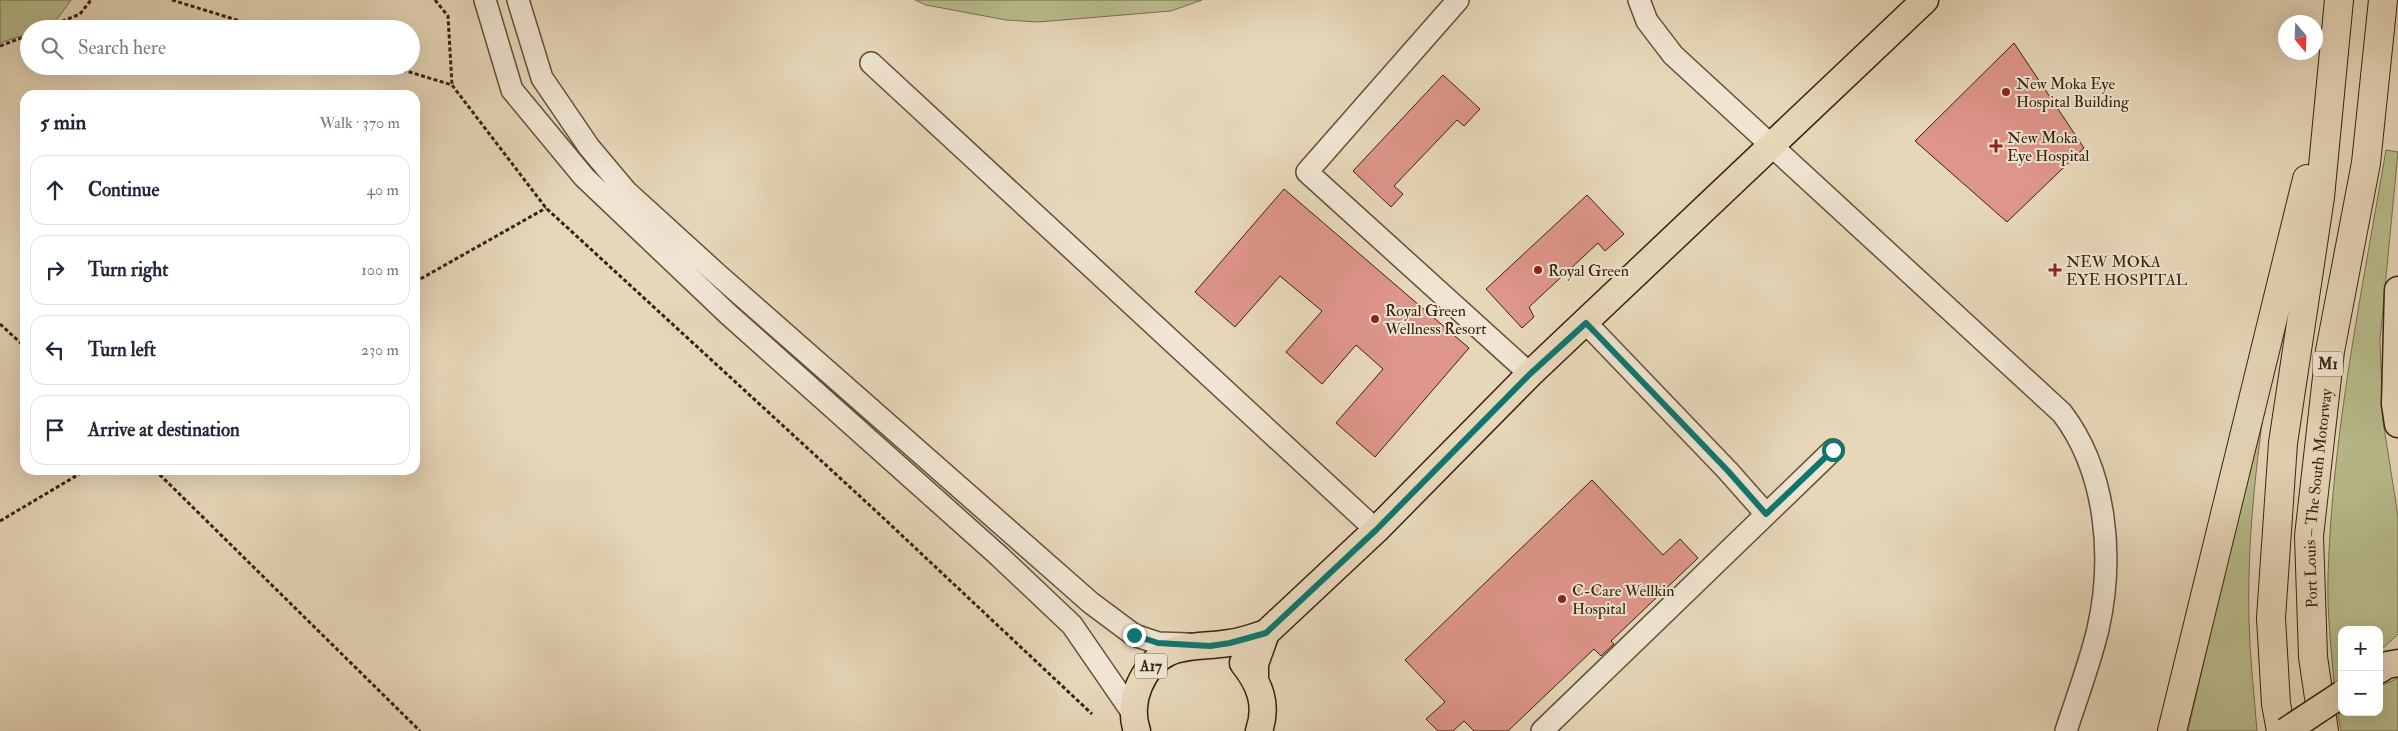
<!DOCTYPE html>
<meta charset="utf-8">
<style>
body{margin:0;font-family:"IM FELL Double Pica",serif;background:#f2f2f3;color:#1f2937}
.controls{position:absolute;right:15px;bottom:15px;display:grid;overflow:hidden;border-radius:10px;box-shadow:0 5px 20px #0002}
.controls button{width:45px;height:45px;display:grid;place-items:center;padding:0;border:0;border-bottom:1px solid #e0e1e3;background:#fff;color:#1f2937;font:25px sans-serif}
.compass{position:absolute;left:2278px;top:15px;width:45px;height:45px;border-radius:50%;background:#fff;box-shadow:0 5px 20px #0002;rotate:161deg}
.stop{position:absolute;width:15px;height:15px;margin:-11px;border:4px solid #0f766e;border-radius:50%;background:#fff}
.stop.end{background:#0f766e;border-color:#fff;box-shadow:0 1px 5px #0008}
.list{margin:0;padding:0;list-style:none}
h2{display:flex;justify-content:space-between;align-items:center;height:65px;margin:0;padding:0 20px;font-size:21px}
h2 small{font-size:16px;font-weight:400;color:#747a83}
.list li{display:grid;grid-template-columns:32px 1fr auto;gap:15px;align-items:center;box-sizing:border-box;height:70px;margin:0 10px 10px;padding:0 10px;border:1px solid #e0e1e3;border-radius:15px}
.list b{display:block;font-size:19px;white-space:nowrap}
.list em{font-size:16px;font-style:normal;color:#747a83}
.icon{flex:none;width:28px;height:28px;fill:none;stroke:currentColor;stroke-width:2;stroke-linecap:round;stroke-linejoin:round}
.map{position:relative;flex:none;width:2398px;height:731px;overflow:hidden}
.search{position:absolute;background:#fff;box-shadow:0 5px 20px #0002;left:20px;top:20px;width:400px;height:55px;display:flex;align-items:center;gap:12px;box-sizing:border-box;padding:0 18px;border-radius:28px;color:#747a83;font-size:19px}
.panel{position:absolute;background:#fff;box-shadow:0 5px 20px #0002;left:20px;top:90px;width:400px;height:385px;border-radius:15px}
.map>svg:first-child{display:block}
</style>
<div class="map">
<svg width="2398" height="731" viewBox="0 0 2398 731">
<rect width="100%" height="100%" fill="#e7d7b9"/>
<filter id="stains"><feTurbulence type="fractalNoise" baseFrequency=".004" numOctaves="4"/><feColorMatrix values="0 0 0 0 .2 0 0 0 0 .09 0 0 0 0 .02 0 0 0 .5 -.17"/></filter>
<radialGradient id="worn" r=".72"><stop offset=".6" stop-color="#630" stop-opacity="0"/><stop offset="1" stop-color="#630" stop-opacity=".3"/></radialGradient>
<!-- green -->
<path fill="#b9bd8d" stroke="#78704d" d="M0,0h71c-14,19 -17,29 -42,29v4l-29,10z
M915,0h287l-31,11 -133,11 -32,-2 -80,-15z
M2386,150l12,2 -18,188 3,81 15,95v118l-19,18v-22h-37v47l-8,6c-3,-36 -7,-71 -6,-106 4,-143 34,-286 58,-427z
M2267,387c-11,77 -20,155 -18,233 1,37 5,74 8,111h-69z
M2398,678v53h-57l-3,-16 5,-3h36v-25z"/>
<!-- building -->
<path fill="#de958a" stroke="#37230d" d="M2014,43l70,105 -77,74 -92,-81z
M1443,75l37,34 -16,17 -7,-6 -63,66 9,8 -12,13 -38,-36z
M1284,189l185,159 -94,109 -39,-34 47,-54 -27,-24 -34,39 -36,-32 36,-41 -42,-35 -45,51 -40,-35z
M1587,195l37,39 -19,17 -7,-8 -69,64 5,10 -12,11 -36,-39z
M1592,480l71,75 17,-16 18,19 -87,83 3,3 -13,12 -7,-7 -86,82h-34l-10,-10 -11,10h-15l-12,-12 19,-17 -40,-42z"/>
<g fill="none" stroke-linecap="round" stroke-linejoin="round">
<!-- minor casing -->
<g stroke="#635038" stroke-width="24">
<path id="minor" d="M485,0l27,90 72,87 144,137 271,242 73,69 62,90
M518,0l24,78 47,69 37,44 90,82 375,330 43,32 24,8 30,1
M1458,0l-151,172 223,202
M1639,0l8,21 26,34 389,358c45,59 52,145 36,216 -8,34 -21,68 -32,102
M871,63l505,467
M1586,323l142,148 38,43
M1542,731l291,-281"/>
</g>
<!-- major casing -->
<g stroke="#37230d" stroke-width="29">
<path id="major" d="M2398,290l-3,114 3,20
M1243,663c17,21 25,42 16,68
M2379,670l8,-5 11,-2
M1255,677v-13l11,-31 110,-103 154,-156 395,-374
M1137,731c-5,-14 -4,-31 2,-45 20,-46 50,-37 90,-43 12,-1 25,-6 37,-10"/>
</g>
<!-- highway casing -->
<g stroke="#37230d" stroke-width="30">
<g id="highway">
<path d="M2172,731l135,-552"/>
<path d="M2281,731l-5,-27 -5,-86 12,-175 37,-246 19,-197"/>
<path id="s1" d="M2324,731l-11,-74 -4,-121 21,-185 36,-188 17,-163"/>
</g>
</g>
<!-- path -->
<path stroke="#37230d" stroke-width="3" stroke-dasharray="4 2.5" stroke-linecap="butt" d="M172,0l94,29
M435,0l13,16 4,69
M44,29l36,-15 11,-14
M0,46l29,-11
M390,66l62,19 94,123 331,304 215,202
M415,282l131,-74
M0,324l25,23
M155,470l265,261
M0,521l86,-51"/>
<!-- minor -->
<use href="#minor" stroke="#efe5d2" stroke-width="21"/>
<!-- major -->
<use href="#major" stroke="#e7d7b9" stroke-width="26"/>
<!-- highway -->
<use href="#highway" stroke="#e7d7b9" stroke-width="28"/>
<!-- major-bridge casing -->
<g stroke="#37230d" stroke-width="29" stroke-linecap="butt">
<path id="major-bridge" d="M2286,731l56,-37"/>
</g>
<!-- major-bridge -->
<use href="#major-bridge" stroke="#e7d7b9" stroke-width="26"/>
</g>
<g fill="none" stroke-linecap="round" stroke-linejoin="round">
<!-- route -->
<path stroke="#0f766e" stroke-width="6" d="M1134,635l24,8 52,3 20,-3 36,-10 110,-103 154,-156 56,-51 142,148 38,43 67,-64"/>
</g>
<!-- markers -->
<g fill="#8f2418" stroke="#efe5d2" stroke-width="2">
<circle cx="2006" cy="92" r="5"/>
<path d="M1993.5 138.5h5v5h5v5h-5v5h-5v-5h-5v-5h5z"/>
<circle cx="1538" cy="270" r="5"/>
<path d="M2052.5 262.5h5v5h5v5h-5v5h-5v-5h-5v-5h5z"/>
<circle cx="1375" cy="319" r="5"/>
<circle cx="1562" cy="599" r="5"/>
</g>
<g text-anchor="middle" stroke-width="4" stroke-linejoin="round" paint-order="stroke">
<!-- shield labels -->
<g fill="#efe5d2" stroke="#6e5d48" stroke-width="1">
<rect x="2313" y="351.5" width="30" height="25" rx="4"/>
<rect x="1135" y="653.5" width="32" height="25" rx="4"/>
</g>
<g font-size="15" font-weight="bold" fill="#37230d">
<text x="2328" y="369">M1</text>
<text x="1151" y="671">A17</text>
</g>
<!-- poi labels -->
<g font-size="16" fill="#37230d" stroke="#efe5d2" text-anchor="start">
<text x="2016" y="89">New Moka Eye<tspan x="2016" dy="18">Hospital Building</tspan></text>
<text x="2007" y="143">New Moka<tspan x="2007" dy="18">Eye Hospital</tspan></text>
<text x="2066" y="267">NEW MOKA<tspan x="2066" dy="18">EYE HOSPITAL</tspan></text>
<text x="1548" y="276">Royal Green</text>
<text x="1385" y="316">Royal Green<tspan x="1385" dy="18">Wellness Resort</tspan></text>
<text x="1572" y="596">C-Care Wellkin<tspan x="1572" dy="18">Hospital</tspan></text>
</g>
<!-- street labels -->
<g font-size="16" fill="#37230d" stroke="#efe5d2">
<text dy="6" stroke="none"><textPath href="#s1" startOffset="234">Port Louis – The South Motorway</textPath></text>
</g>
</g>
<rect width="100%" height="100%" filter="url(#stains)"/>
<rect width="100%" height="100%" fill="url(#worn)"/>
</svg>
<div class="controls">
<button>+</button>
<button>−</button>
</div>
<svg class="compass" viewBox="-18 -18 36 36"><path d="M0-13l5 13h-10z" fill="#e53935"/><path d="M0 13l5-13h-10z" fill="#747a83"/></svg>
<div class="stop" style="left:1833px;top:450px"></div>
<div class="stop end" style="left:1134px;top:635px"></div>
<div class="search"><svg class="icon" aria-label="search" viewBox="0 0 24 24"><circle cx="10" cy="10" r="6"/><path d="M15 15l6 6"/></svg>Search here</div>
<section class="panel">
<h2>5 min<small>Walk · 370 m</small></h2>
<ul class="list">
<li><svg class="icon" aria-label="ahead" viewBox="0 0 24 24"><path d="M12 20V5M6 11l6-6 6 6"/></svg><div><b>Continue</b></div><em>40 m</em></li>
<li><svg class="icon" aria-label="right" viewBox="0 0 24 24"><path d="M7 20v-9h11M14 6l5 5-5 5"/></svg><div><b>Turn right</b></div><em>100 m</em></li>
<li><svg class="icon" aria-label="left" viewBox="0 0 24 24"><path d="M17 20v-9H6M10 6l-5 5 5 5"/></svg><div><b>Turn left</b></div><em>230 m</em></li>
<li><svg class="icon" aria-label="arrive" viewBox="0 0 24 24"><path d="M6 21V4h12l-3 4 3 4H6"/></svg><div><b>Arrive at destination</b></div></li>
</ul>
</section>
</div>
